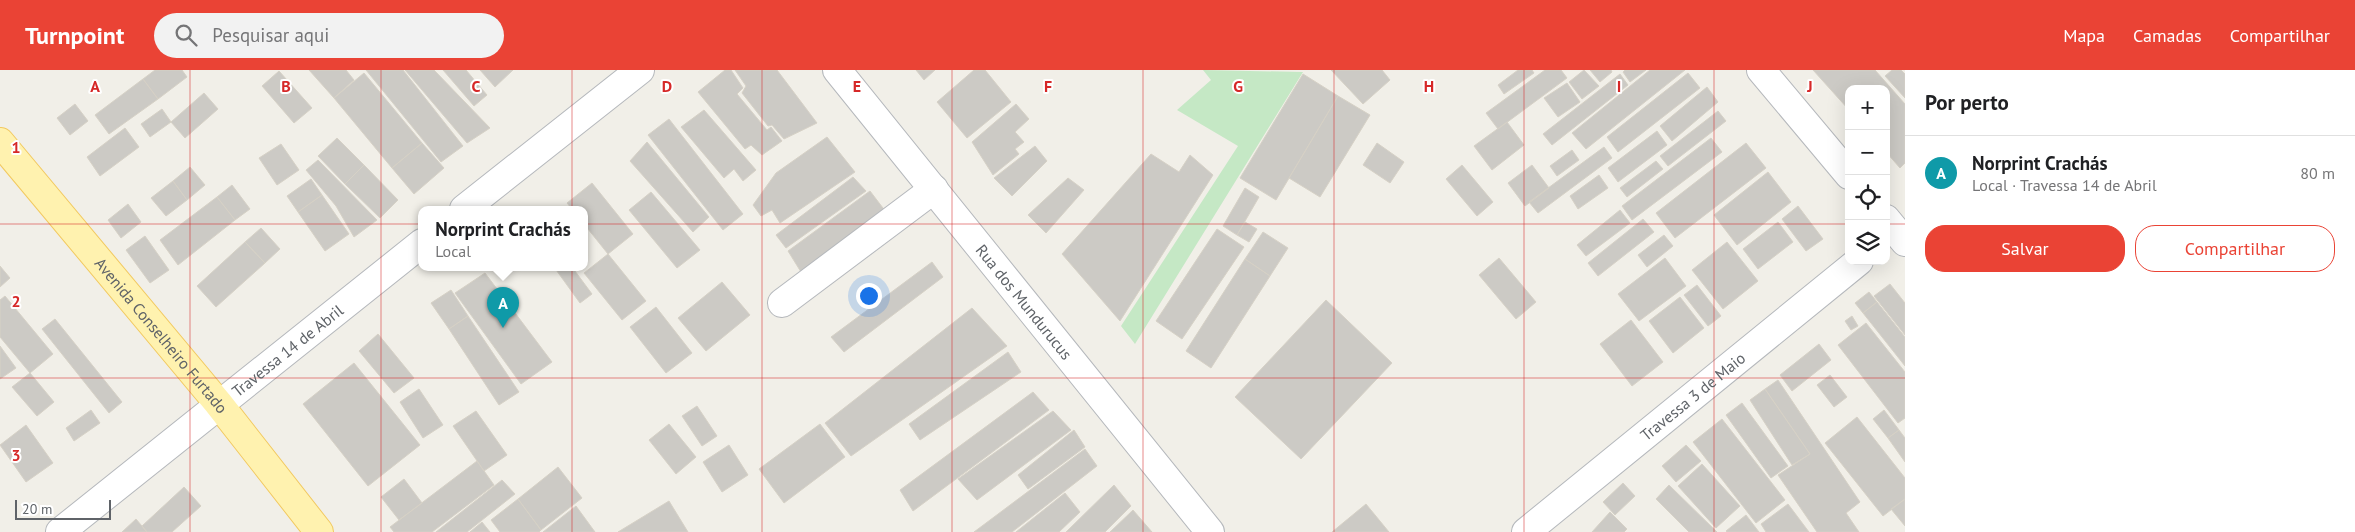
<!DOCTYPE html>
<html lang="pt">
<meta charset="utf-8">
<style>
body{margin:0;font-family:"PT Sans",sans-serif;background:#f2f2f2;color:#202124}
.controls{position:absolute;right:15px;top:15px;display:grid;overflow:hidden;border-radius:10px;box-shadow:0 5px 20px #0002}
.controls button{width:45px;height:45px;display:grid;place-items:center;padding:0;border:0;border-bottom:1px solid #e0e0e0;background:#fff;color:#202124;font:25px sans-serif}
.scale{position:absolute;left:15px;bottom:12px;width:96px;box-sizing:border-box;padding-left:5px;border:2px solid #5f6368;border-top:0;font-size:14px;line-height:18px;white-space:nowrap;color:#5f6368;-webkit-text-stroke:4px #fff;paint-order:stroke}
.you{position:absolute;left:868px;top:225px;width:18px;height:18px;margin:-12px;border:4px solid #fff;border-radius:50%;background:#1a73e8;box-shadow:0 0 0 8px #1a73e833}
.badge{display:grid;place-items:center;width:32px;height:32px;border-radius:50%;background:#ea4335;color:#fff;font-size:16px;font-weight:700}
.pin{position:absolute;translate:-50% -41px;filter:drop-shadow(0 1px 2px #0008)}
.pin::after{content:'';position:absolute;top:26px;width:18px;height:15px;background:inherit;clip-path:polygon(0 0,100% 0,50% 100%)}
.popup{position:absolute;left:418px;top:136px;width:170px;height:65px;box-sizing:border-box;display:grid;place-content:center;border-radius:10px;background:#fff;filter:drop-shadow(0 1px 4px #0005);font-size:16px;white-space:nowrap;color:#757577}
.popup b{font-size:19px;color:#202124}
.popup::after{content:'';position:absolute;left:50%;top:100%;margin-left:-10px;border:10px solid transparent;border-top-color:#fff}
.list{margin:0;padding:0;list-style:none}
h2{display:flex;justify-content:space-between;align-items:center;height:65px;margin:0;padding:0 20px;font-size:21px}
h2 small{font-size:16px;font-weight:400;color:#757577}
.list li{display:grid;grid-template-columns:32px 1fr auto;gap:15px;align-items:center;box-sizing:border-box;height:75px;padding:0 20px;border-top:1px solid #e0e0e0}
.list b{display:block;font-size:19px;white-space:nowrap}
.list p{margin:0;font-size:16px;white-space:nowrap;color:#757577}
.list em{font-size:16px;font-style:normal;color:#757577}
.actions{display:flex;gap:10px;padding:15px 20px}
.actions a{flex:1;padding:11px 0;border:1px solid #ea4335;border-radius:20px;text-align:center;font-size:18px;color:#ea4335}
.actions .main{background:#ea4335;color:#fff}
.icon{flex:none;width:28px;height:28px;fill:none;stroke:currentColor;stroke-width:2;stroke-linecap:round;stroke-linejoin:round}
.map{position:relative;flex:none;width:1905px;height:462px;overflow:hidden}
header{display:flex;align-items:center;gap:30px;box-sizing:border-box;height:70px;padding:0 25px;background:#ea4335;color:#fff}
header strong{font-size:24px}
nav{display:flex;gap:28px;margin-inline-start:auto;font-size:18px}
.search{width:350px;height:45px;background:#f2f2f2;display:flex;align-items:center;gap:12px;box-sizing:border-box;padding:0 18px;border-radius:28px;color:#757577;font-size:19px}
main{display:flex}
aside{flex:1;background:#fff}
.map>svg:first-child{display:block}
</style>
<header>
<strong>Turnpoint</strong>
<div class="search"><svg class="icon" aria-label="search" viewBox="0 0 24 24"><circle cx="10" cy="10" r="6"/><path d="M15 15l6 6"/></svg>Pesquisar aqui</div>
<nav><a>Mapa</a><a>Camadas</a><a>Compartilhar</a></nav>
</header>
<main>
<div class="map">
<svg width="1905" height="462" viewBox="0 0 1905 462">
<rect width="100%" height="100%" fill="#f1efe8"/>
<!-- green -->
<path fill="#c5e8c5" d="M1203,0l100,2 -168,272 -14,-18 117,-180 -61,-36 34,-30z"/>
<!-- building -->
<path fill="#cccac5" stroke="#d6d1c6" d="M155,0h27l5,7 -29,22 -15,-20z
M309,0h37l8,10 -20,18z
M366,0h37l60,76 -22,16z
M405,0h29l56,58 -23,15z
M443,0h23l21,25 -13,11z
M480,0h33l-18,17z
M725,0h6l12,18 -6,6 30,36 4,-3 11,14 -20,14 -11,-10 -6,4 -47,-57z
M735,0h42l40,53 -33,16 -12,-14 -4,1 -26,-33 4,-7z
M916,0h19l-11,10z
M974,0h11l26,32 -44,36 -30,-36z
M1331,0h51l8,10 -27,24z
M1518,0h14l2,3 -30,21 -6,-9z
M1545,0h16l6,8 -69,51 -12,-16z
M1584,0l15,16 -17,13 -13,-17z
M1590,0h21l1,2 -12,10z
M1625,0h21l-16,12 -7,-10z
M1650,0h35l-99,79 -14,-16z
M1813,0h62l30,34v59l-5,5 -14,-16v-63h-37v21z
M1892,0h9l4,4v24l-20,-22z
M279,1l33,37 -18,15 -32,-37z
M364,3l58,70 -30,25 -58,-70z
M1688,3l12,15 -82,64 -11,-15z
M1303,4l35,22 -62,104 -36,-22z
M1620,4l8,11 -76,60 -9,-11z
M143,9l15,20 -49,35 -14,-19z
M1567,13l13,19 -22,15 -14,-19z
M1707,17l11,15 -46,39 -12,-15z
M204,23l14,16 -33,29 -14,-16z
M1338,26l32,19 -50,82 -31,-19z
M75,34l13,17 -18,14 -13,-17z
M1016,34l13,15 -14,13 9,10 -9,7 4,5 -26,21 -21,-33z
M162,39l9,13 -21,15 -9,-13z
M704,40l52,60 -13,11 -9,-12 -10,9 -43,-51z
M1718,41l8,10 -58,45 -8,-10z
M669,49l74,95 -20,16 -75,-95z
M1507,52l17,23 -32,25 -18,-24z
M125,58l14,19 -39,29 -13,-19z
M1657,61l10,14 -49,37 -10,-14z
M827,67l28,35 -75,51 -8,-13 -11,6 -8,-11 23,-32z
M337,68l27,27 -19,19 -27,-28z
M1711,68l11,14 -90,68 -10,-14z
M647,72l62,75 -16,15 -63,-71z
M422,73l22,25 -30,26 -22,-26z
M1377,73l27,19 -14,21 -27,-18z
M1746,73l20,25 -91,70 -19,-25z
M281,74l18,26 -22,15 -18,-27z
M1035,76l12,15 -35,35 -18,-18z
M1604,77l8,11 -74,55 -9,-11z
M1572,80l7,10 -22,16 -7,-10z
M1151,84l28,18 11,-17 23,20 -93,146 -58,-67z
M318,90l59,60 -23,17 -18,-31 -30,-36z
M1656,91l7,8 -36,28 -7,-9z
M364,95l34,35 -18,18 -35,-34z
M1462,95l31,37 -16,14 -31,-37z
M1532,95l17,23 -24,18 -17,-23z
M190,97l15,18 -18,15 -14,-19z
M1768,102l23,30 -54,43 -23,-30z
M1599,105l9,13 -30,21 -8,-13z
M853,107l13,14 -80,57 -10,-13z
M1068,108l16,12 -38,43 -18,-18z
M311,109l11,16 -24,17 -11,-16z
M173,111l14,19 -21,16 -15,-18z
M592,113l41,51 -25,20 -24,-30v-15h-12l-5,-6z
M232,115l18,24 -15,11 -18,-23z
M1245,118l14,9 -22,38 -14,-9z
M870,121l16,21 -85,60 -13,-21z
M651,122l49,58 -23,18 -48,-58z
M322,125l27,39 -24,17 -27,-39z
M217,127l18,23 -57,45 -18,-25z
M128,134l13,18 -20,16 -13,-18z
M1798,136l25,33 -17,12 -24,-32z
M1620,140l10,13 -44,33 -9,-11z
M1643,149l11,13 -56,44 -10,-13z
M1245,152l12,7 -8,13 -12,-7z
M1778,152l15,20 -35,27 -15,-20z
M261,158l19,21 -15,14 -20,-21z
M1217,159l27,18 -62,92 -26,-18z
M1263,162l25,16 -18,28 -25,-17z
M1664,165l9,11 -26,21 -9,-12z
M145,166l24,34 -19,13 -24,-33z
M245,172l20,21 -49,44 -19,-21z
M1727,172l31,39 -35,28 -31,-39z
M608,184l38,47 -24,19 -38,-47z
M1499,188l37,44 -20,17 -37,-44z
M1665,188l21,28 -47,35 -21,-27z
M1245,189l25,17 -59,92 -25,-17z
M932,192l11,15 -99,75 -13,-15z
M0,196l10,12 -10,9z
M554,197h18l20,27 -12,9z
M485,203l67,89 -31,22 -66,-91z
M722,212l28,33 -44,36 -28,-33z
M1890,214l15,19v32l-31,-39z
M1697,215l24,31 -13,10 -24,-31z
M451,220l17,26 -19,13 -18,-26z
M1869,222l8,10 -14,11 -8,-10z
M5,226l48,58 -23,19 -30,-36v-37z
M1680,227l24,31 -31,25 -24,-32z
M1326,230l66,63 -91,96 -66,-62z
M1877,232l28,35v29l-42,-53z
M656,237l36,46 -26,20 -36,-46z
M972,238l35,38 -156,110 -26,-33z
M468,246l51,76 -20,13 -50,-76z
M1852,246l6,10 -7,4 -6,-9z
M55,249l67,83 -13,11 -67,-84z
M1631,250l32,42 -31,24 -32,-42z
M1866,253l39,49v46l-7,5 -60,-78z
M378,264l36,44 -20,15 -35,-42z
M1819,274l12,16 -39,31 -12,-16z
M0,276l16,22 -16,11z
M1008,282l13,20 -101,68 -11,-16z
M354,293l66,82 -52,41 -65,-82z
M30,303l24,29 -17,14 -25,-29z
M1830,305l17,22 -13,10 -17,-22z
M1778,310l82,122 -14,11 13,19h-42l-39,-57 32,-21 -45,-65z
M419,319l24,36 -20,13 -23,-36z
M1765,319l45,65 -18,11 -42,-65z
M1033,322l16,18 -136,101 -13,-21z
M1742,333l46,63 -17,12 -45,-63z
M697,336l20,30 -15,10 -20,-30z
M91,340l9,13 -26,18 -8,-13z
M1884,340l15,20 -11,8 -15,-19z
M476,341l31,44 -23,16 -31,-45z
M1053,341l18,19 -94,70 -19,-21z
M1857,347l48,61v21l-22,17 -58,-73z
M1722,349l63,81 -29,23 -63,-81z
M669,354l27,33 -20,17 -27,-34z
M820,354l25,33 -61,46 -25,-34z
M26,355l27,38 -27,19 -26,-37z
M1074,360l11,17 -57,42 -10,-14z
M1899,360l6,8v24l-17,-24z
M729,375l19,30 -26,17 -19,-30z
M1686,375l15,16 -25,21 -14,-16z
M1085,379l12,17 -85,66h-38z
M477,391l17,24 -62,47h-38l-4,-5z
M1702,394l38,42 -24,22 -38,-42z
M558,397l24,31 -41,32 -23,-31z
M404,409l18,24 -23,17 -18,-23z
M502,410l13,14 -48,38h-31z
M1623,413l12,13 -20,19 -12,-13z
M1114,415l17,21 -26,26h-39z
M1669,415l48,47h-28l-33,-33z
M184,417l17,19 -29,26h-25l-5,-6z
M1065,423l15,19 -21,20h-43z
M518,429l23,31 -2,2h-39l-9,-12z
M1905,429v27l-14,-17z
M669,431l19,31h-70z
M1366,434l23,28h-57z
M1788,434l21,28h-43l-5,-8z
M576,436l19,26h-52z
M1133,440l19,22h-42z
M1610,442l17,17 -3,3h-32z
M1746,445l13,17h-32l-1,-1z
M136,449l11,13h-25z
M482,452l8,10h-20z"/>
<g fill="none" stroke-linecap="round" stroke-linejoin="round">
<!-- minor casing -->
<g stroke="#b5b8bc" stroke-width="30">
<g id="minor">
<path id="s1" d="M837,0l373,462"/>
<path d="M1761,0l88,105"/>
<path d="M464,139l176,-139"/>
<path d="M1886,149l19,23"/>
<path d="M782,233l152,-114"/>
<path id="s2" d="M60,462l362,-289"/>
<path id="s3" d="M1526,462l333,-271"/>
</g>
</g>
<!-- major casing -->
<g stroke="#f2c960" stroke-width="30">
<g id="major">
<path id="s4" d="M0,72l218,261 101,129"/>
</g>
</g>
<!-- minor -->
<use href="#minor" stroke="#fff" stroke-width="28"/>
<!-- major -->
<use href="#major" stroke="#fff2af" stroke-width="28"/>
</g>
<!-- grid -->
<path fill="none" stroke="#d62828" stroke-width="1" stroke-opacity="0.55" d="M190,0v462M381,0v462M572,0v462M762,0v462M952,0v462M1143,0v462M1334,0v462M1524,0v462M1714,0v462M0,154h1849M1886,154h19M0,308h1905"/>
<g text-anchor="middle" stroke-width="4" stroke-linejoin="round" paint-order="stroke">
<!-- street labels -->
<g font-size="16" fill="#5f6368" stroke="#fff">
<text dy="6" stroke="none"><textPath href="#s1" startOffset="298">Rua dos Mundurucus</textPath></text>
<text dy="6" stroke="none"><textPath href="#s4" startOffset="252">Avenida Conselheiro Furtado</textPath></text>
<text dy="6" stroke="none"><textPath href="#s2" startOffset="291">Travessa 14 de Abril</textPath></text>
<text dy="6" stroke="none"><textPath href="#s3" startOffset="215">Travessa 3 de Maio</textPath></text>
</g>
</g>
<g font-size="16" text-anchor="middle" font-weight="bold" fill="#d62828" stroke="#fff" stroke-width="4" stroke-linejoin="round" paint-order="stroke">
<text x="95" y="22">A</text>
<text x="286" y="22">B</text>
<text x="476" y="22">C</text>
<text x="667" y="22">D</text>
<text x="857" y="22">E</text>
<text x="1048" y="22">F</text>
<text x="1238" y="22">G</text>
<text x="1429" y="22">H</text>
<text x="1619" y="22">I</text>
<text x="1810" y="22">J</text>
<text x="16" y="83">1</text>
<text x="16" y="237">2</text>
<text x="16" y="391">3</text>
</g>
</svg>
<div class="controls">
<button>+</button>
<button>−</button>
<button><svg class="icon" aria-label="locate" viewBox="0 0 24 24"><circle cx="12" cy="12" r="6"/><path d="M12 2v4M12 18v4M2 12h4M18 12h4"/></svg></button>
<button><svg class="icon" aria-label="layers" viewBox="0 0 24 24"><path d="M12 4l9 5-9 5-9-5zM3 14l9 5 9-5"/></svg></button>
</div>
<div class="scale">20 m</div>
<div class="you"></div>
<div class="pin badge" style="left:503px;top:258px;background:#0f9aa8">A</div>
<div class="popup"><b>Norprint Crachás</b>Local</div>
</div>
<aside>
<h2>Por perto<small></small></h2>
<ul class="list">
<li><span class="badge" style="background:#0f9aa8">A</span><div><b>Norprint Crachás</b><p>Local · Travessa 14 de Abril</p></div><em>80 m</em></li>
</ul>
<div class="actions"><a class="main">Salvar</a><a>Compartilhar</a></div>
</aside>
</main>
